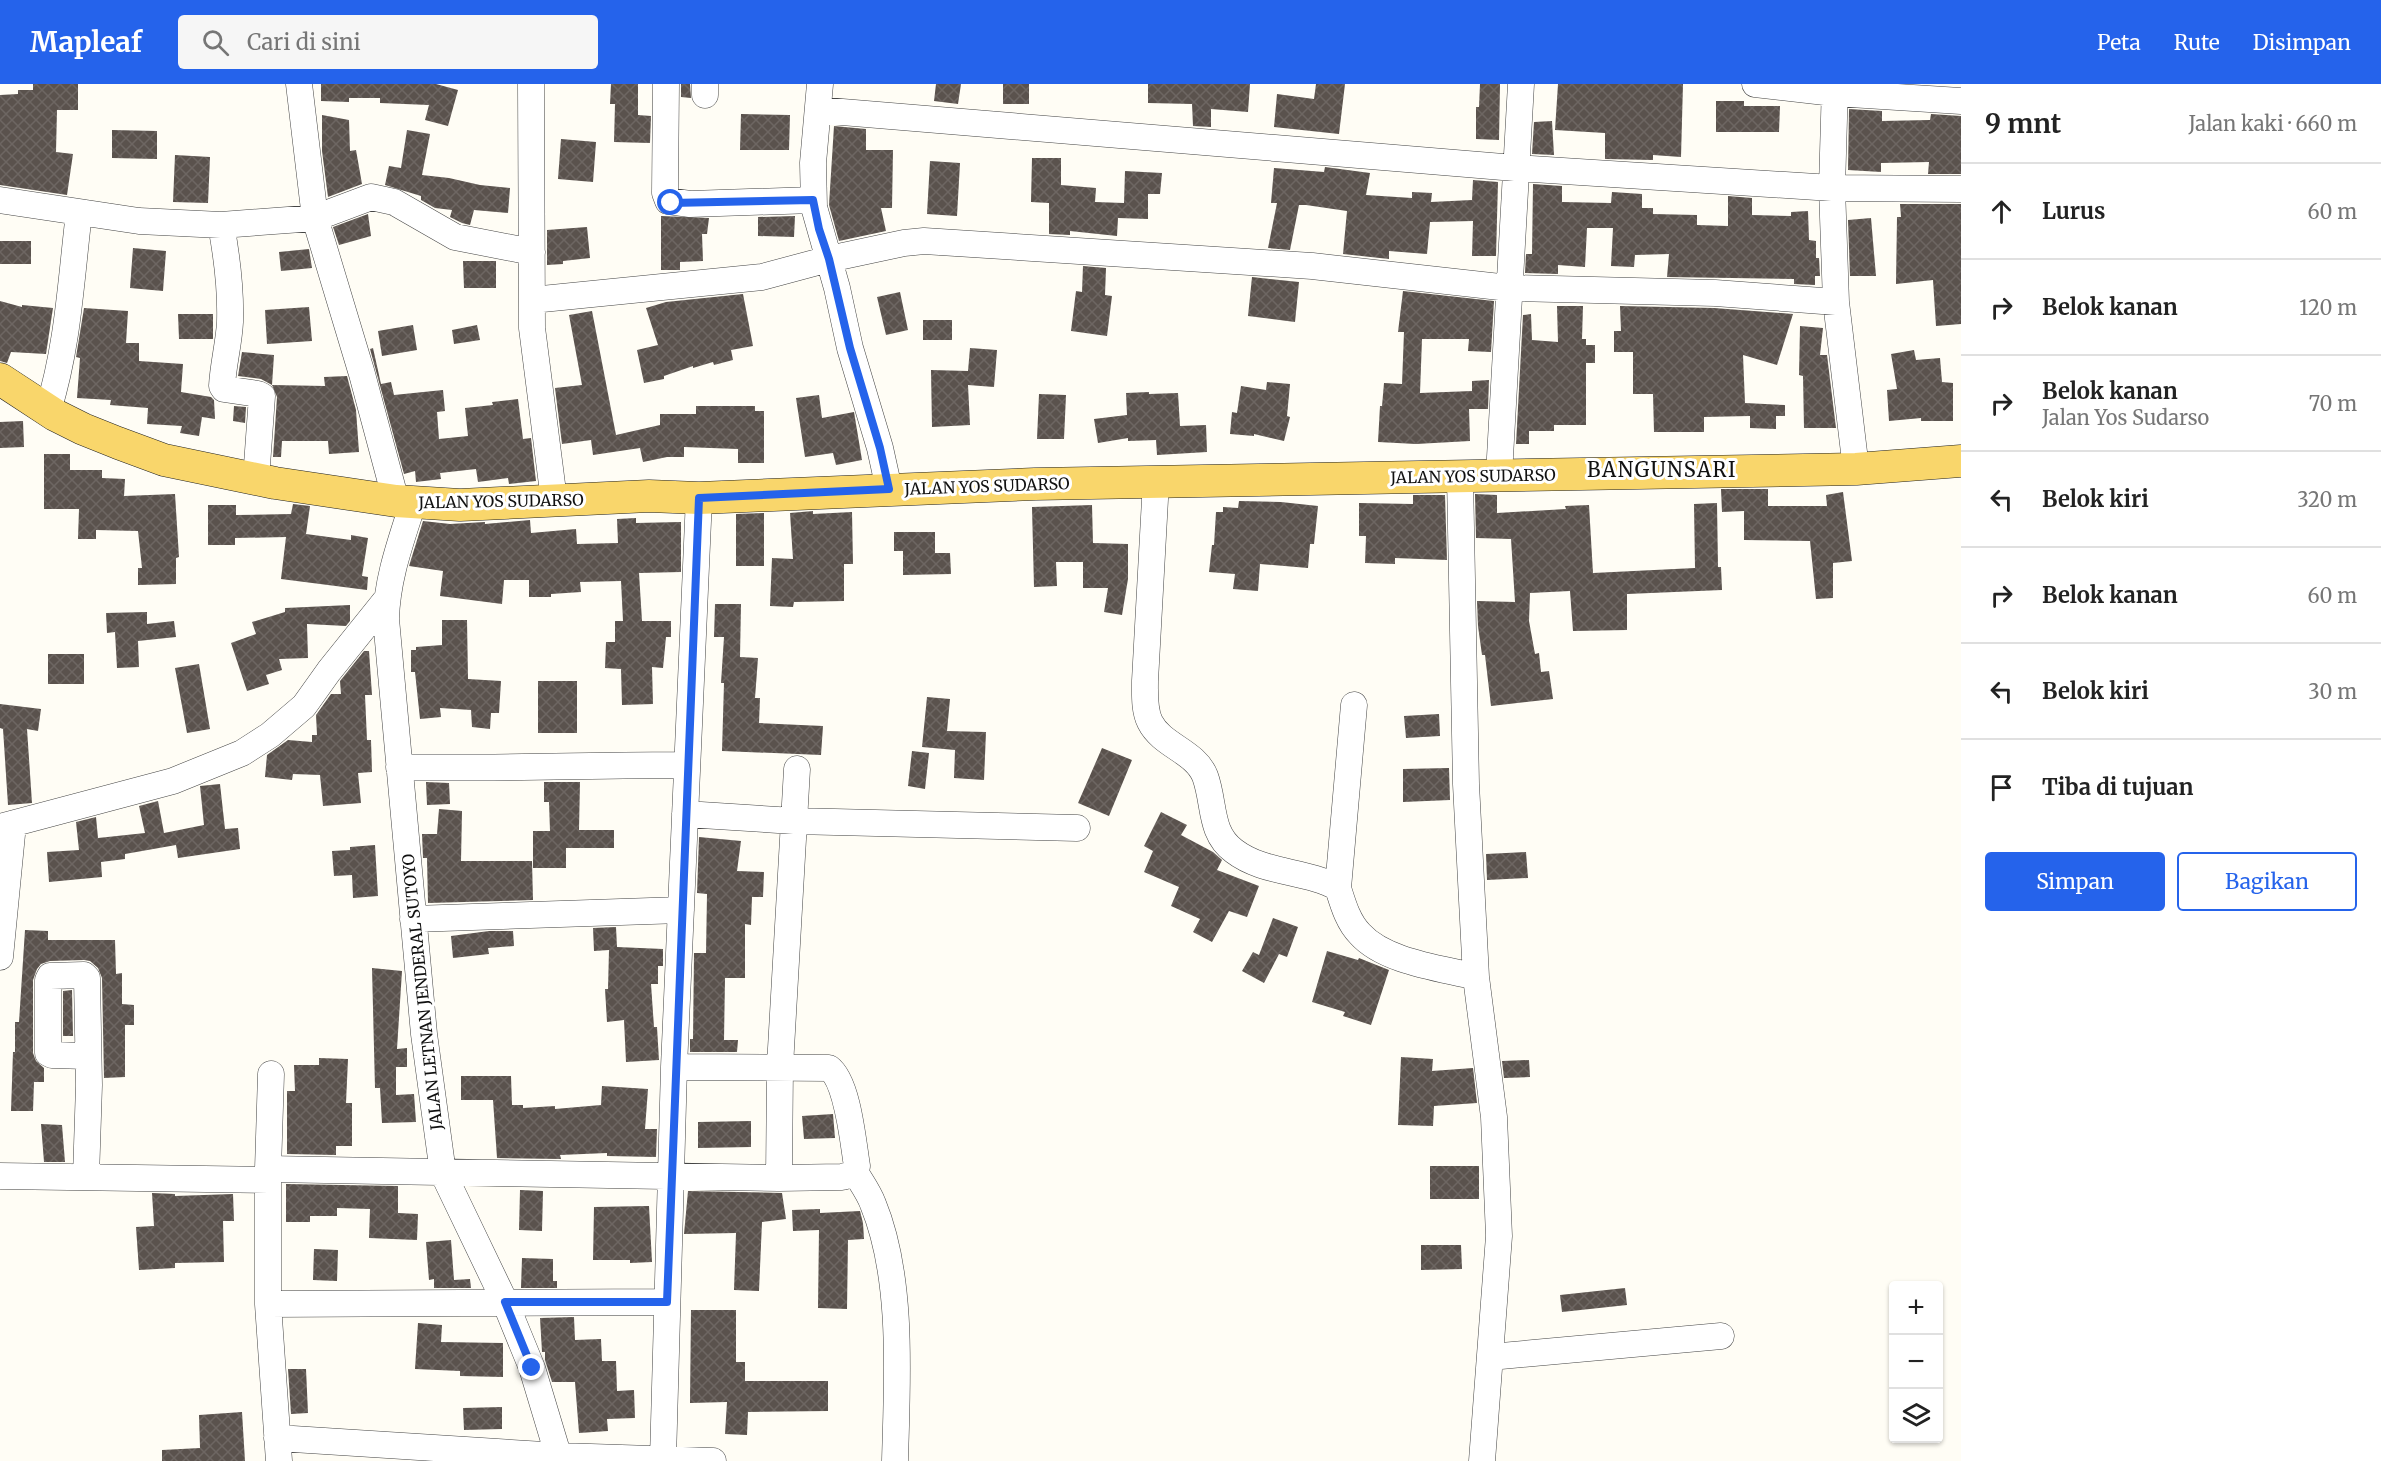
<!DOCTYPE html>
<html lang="id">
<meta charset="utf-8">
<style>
body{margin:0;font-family:Merriweather,serif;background:#f6f6f6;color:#222}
.controls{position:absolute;right:18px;bottom:18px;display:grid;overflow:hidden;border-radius:6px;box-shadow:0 2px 4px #0004}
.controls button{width:54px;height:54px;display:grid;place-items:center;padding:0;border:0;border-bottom:2px solid #e0e0e0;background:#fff;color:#222;font:30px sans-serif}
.stop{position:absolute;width:18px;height:18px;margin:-14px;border:4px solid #2563eb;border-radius:50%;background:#fff}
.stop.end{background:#2563eb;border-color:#fff;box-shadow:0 2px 6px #0008}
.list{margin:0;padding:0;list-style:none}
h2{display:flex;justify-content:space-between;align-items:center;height:78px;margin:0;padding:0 24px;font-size:26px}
h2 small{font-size:20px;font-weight:400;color:#767676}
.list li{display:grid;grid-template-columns:39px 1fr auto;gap:18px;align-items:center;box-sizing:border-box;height:96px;padding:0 24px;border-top:2px solid #e0e0e0}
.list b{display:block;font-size:22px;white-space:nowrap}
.list p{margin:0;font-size:20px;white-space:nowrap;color:#767676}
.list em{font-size:20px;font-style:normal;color:#767676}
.actions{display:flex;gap:12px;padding:18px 24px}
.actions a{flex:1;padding:14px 0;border:2px solid #2563eb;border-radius:6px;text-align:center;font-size:21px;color:#2563eb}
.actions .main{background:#2563eb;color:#fff}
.icon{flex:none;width:33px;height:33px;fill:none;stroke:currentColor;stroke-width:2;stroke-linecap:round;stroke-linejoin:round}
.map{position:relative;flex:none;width:1961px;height:1377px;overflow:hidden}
header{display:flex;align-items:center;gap:36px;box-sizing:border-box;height:84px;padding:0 30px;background:#2563eb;color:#fff}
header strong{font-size:28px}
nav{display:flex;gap:33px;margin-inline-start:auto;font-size:21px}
.search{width:420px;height:54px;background:#f6f6f6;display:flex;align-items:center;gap:15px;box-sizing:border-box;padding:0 21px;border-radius:6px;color:#767676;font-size:22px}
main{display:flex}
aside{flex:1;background:#fff}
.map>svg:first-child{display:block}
</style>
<header>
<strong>Mapleaf</strong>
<div class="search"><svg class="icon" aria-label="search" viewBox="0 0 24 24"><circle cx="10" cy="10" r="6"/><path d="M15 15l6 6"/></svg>Cari di sini</div>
<nav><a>Peta</a><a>Rute</a><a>Disimpan</a></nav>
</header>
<main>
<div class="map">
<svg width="1961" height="1377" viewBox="0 0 1961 1377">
<defs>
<pattern id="building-cross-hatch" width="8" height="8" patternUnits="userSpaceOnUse" patternTransform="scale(1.5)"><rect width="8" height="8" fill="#5a524d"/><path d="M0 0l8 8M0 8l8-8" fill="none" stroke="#6d6662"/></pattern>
</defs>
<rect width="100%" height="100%" fill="#fffdf5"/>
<!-- building -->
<path fill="url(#building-cross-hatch)" d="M33,0h45v26h-21l-1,42 17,2 -6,41 -67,-10v-90l18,-1v-4h15z
M321,0h115l22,6 -10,36 -23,-6 4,-15 -49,-2v-5h-31v4l-28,-1z
M611,0h27v31l13,1 -1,27 -36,-1 1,-38h-5z
M681,0h9l1,14 -10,-1z
M936,0h25l-3,20 -24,-3z
M1003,0h26v20h-26z
M1148,0h102l-2,28 -37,-3v18l-18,-1 -1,-22 -44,-1z
M1316,0h29l-6,50 -65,-7 3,-33 37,5z
M1480,0h20l-1,56 -23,-1v-32h3z
M1558,0h125l-2,73 -28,-2v5l-48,-1v-26l-50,-3z
M1716,17h28v5h36l-1,26h-63z
M1849,25l33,2v10l48,-1 1,-6 30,2v58h-33l1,-12 -48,1v9l-33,-2z
M741,30l49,1 -1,35h-49z
M322,31l27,5 1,31 6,-1 6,34 -34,13 -6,-46z
M1552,37l2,34 -22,-1 2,-32z
M834,42l32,3v21h27l-1,58h-11l5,23 -47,10 -10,-36z
M112,46l45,1v28l-45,-1z
M407,46l23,4 -8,41 27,3 31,7 30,3 -2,25 -34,-3 -4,15 -8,-2 -12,-6 2,-7 -17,-2 -14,-8v-4l-36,-11 4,-19 12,2z
M561,55l35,3 -3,40 -35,-3z
M175,71l35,2 -2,46 -35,-1z
M1032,74h29v27l35,3 -1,14 29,1 1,-32 37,2 -2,21h-12v25l-30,-1 -1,18 -47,-5v4l-21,-1v-31l-18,-1z
M930,77l30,2 -3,53 -30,-2z
M1325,83l45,6 -4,22 46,3v-6l20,1 -1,9 41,-2 1,-20 25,2 -2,74h-24l1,-35 -43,1 -3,32 -38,-3v8l-46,-5 4,-43 -41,-6h-7l-9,45 -22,-2 9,-45h-6l3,-35 50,4z
M1533,100l29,2v16l49,1 1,-11 30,2v14h11v6l44,1v10l31,1v-30l24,2v17l39,1v-4l17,-1 1,29 7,1v17h3l1,18h-5v9l-21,-1v-5l-127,-2 2,-23 -34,1 -1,12 -23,-1 2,-38h-26l-2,39 -27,-2v9l-33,-1 1,-19h6z
M1900,120h61v120l-25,2 -3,-46 -37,4 1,-67h4z
M368,130l3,22 -32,9 -6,-18z
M661,132l48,2 -2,16h-5l1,27 -23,1v8h-19z
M795,132l-1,21 -36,-1v-19z
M1871,134l5,58h-26l-2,-56z
M587,143l3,31 -27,3v3l-16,1v-35z
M0,157h31v23h-31z
M133,164l33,3 -3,40 -33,-3z
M309,165l3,19 -31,3 -2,-19z
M463,177h33v27h-32z
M1083,182l23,2 -1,27 7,1 -5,40 -36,-5 5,-40 6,1z
M1252,193l47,5 -4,40 -47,-6z
M1403,207l91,10 -3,51 -23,-1 1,-12h-47l-2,54 52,-2v-10l17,-1 -1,29h-19l1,32 -54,3 -38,-2 2,-36h2l2,-23 18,1 2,-52h-6z
M900,208l8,38 -22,5 -9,-38z
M743,210l10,52 -22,4 2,10 -19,5 -1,-3 -20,6v-2l-29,10v3l-20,4 -7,-33 21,-5 -12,-37 20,-6z
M0,217l22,6v-2l31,3 -7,46 -35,-2 -4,11 -7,-2z
M1557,222h26l-1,33h4v6h9v18h-9v62h-32v6h-25v13h-13l7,-129 8,-1 1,26 26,2z
M1620,222l94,2 79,6 -16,51 -34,-10 2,48 40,2v11h-9v13l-26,-1v-12l-46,1v15h-50l-1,-38h-20v-42h-19v-21h7z
M309,223l3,34 -45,3 -2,-34z
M84,224l44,3 -2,32h13v18l44,3 -2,28 30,5 3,3 1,19 -13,-2 -3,19 -19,-3 2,-7 -35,-2 1,-16 -38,-3 1,-5 -34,-2 3,-40 -4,-1z
M592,227l24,124 44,-10v-11h36v-8h59v5h9v52h-26v-14l-54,-2v10h-17l-24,5 -3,-14 -47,7 -2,-15 -29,4 -7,-56 27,-3 -13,-70z
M178,230h35v25h-34z
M923,236h29v20h-29z
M413,241l4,25 -35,6 -4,-25z
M477,241l3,15 -26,4 -2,-14z
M1800,242l23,2 -3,27h7l9,73h-32l-1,-52 -4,-1z
M373,264l8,36 10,-2 3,13 49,-5 2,21 -8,1 2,27 29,-3 -3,-28 28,-3 -1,-3 26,-3 5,40 8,-1 5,43 -27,3 -1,-6 -30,4 -2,-13 -36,4 1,6 -25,3 -1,-11 -11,3 -34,-125z
M970,264l27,2 -3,37 -26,-2 2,40 -38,2 -1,-57 37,1z
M1914,266l2,10 24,-2 2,24 11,1v38h-32v-3l-32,3 -2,-31 10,-1 -6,-35z
M242,268l32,3 -2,30 -11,-6 -23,-3z
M347,292l9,34 3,42 -30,2 -1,-13h-46l-1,16h-8l4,-60 -5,-12 53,1 -1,-9z
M1267,298l23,2 -3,32 3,1 -6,24 -30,-7v2l-24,-2 2,-22 5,1 4,-27 25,4z
M1149,308v2l29,-1 2,33 26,-1 1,27 -50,3 -1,-15 -28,1v-3l-30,5 -4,-24 33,-4 -1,-22z
M1039,310l27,1 -2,44h-27z
M819,311l3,23 32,-6 8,48 -26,5 -3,-12 -28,4 -9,-59z
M234,322l12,1 -1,16 -12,-2z
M23,337l1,26 -24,1v-26z
M44,370h26v16h32v8l23,1 -1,17 51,-2 4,63 -3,1v26l-38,1v-17h4l-4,-37 -42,-1v9h-18l1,-30h-35z
M1721,405h47v17h59l-1,-11 17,-3 9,69 -19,2v35l-17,1 -6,-58 -66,-1v-29l-22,1z
M1475,410l22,1v18l69,-4 -1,-3 24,-1 4,68 102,-5 -1,-64 23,-1 1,64h3l1,23 -95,4v36l-54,1 -3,-40 -40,2 -1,28 6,33 4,-1 2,19 8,-1 4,28 -62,7 -6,-51h-3l-4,-29 -1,-25 38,1 -4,-63 -35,-1z
M1413,411h32l2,65 -52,-2v6l-30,-1 1,-27h-7v-33l54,1z
M1239,417l42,1 37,4 -4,38h-4l-2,24 -48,-4 -2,27 -25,-2 2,-15 -26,-2 3,-27h2l2,-33h7v-5l15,1z
M293,420l17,2 -4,28 45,6v-5l17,3 -6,38 6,1 -1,13 -86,-11 5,-42 -51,1v7h-27v-40h28v10l55,-1z
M1092,421l1,38 35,1v35l-6,36 -18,-3 4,-24h-25v-26h-27l1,24 -23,1 -2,-80z
M813,427v3l39,-2 1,52h-9v37l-50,1 -1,5 -23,-1 2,-48 21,1 -3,-46z
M764,429v53h-28v-52z
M636,434v5l45,-1v50l-42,1 3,48h29v16h-5l-3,31 -11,-1 1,37 -31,1 -1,-36 -16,-1 1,-26h9v-21h8l-2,-40 -41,1 1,10 -30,2v3h-22v-17h-25l-2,24 -62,-8 3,-25 -34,-5 14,-45 27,3 35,-2v2l45,-4 1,13 45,-4 1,15 41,-1 -1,-24z
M894,448h41v21h15l1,21 -48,1v-24h-9z
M715,520h26l-1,53 18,1 -3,40h5l-1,25 64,3 -2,29 -99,-4 2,-68h-3l3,-46h-10z
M350,521v16l-4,5 -39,-2 1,34 -29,1 3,11 -16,5 3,9 -22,7 -16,-48 25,-9 -4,-12 33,-10v-4z
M147,528v12l27,-3 2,16 -38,4 1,26 -22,1 -2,-36 -8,1 -1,-20z
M442,536h25l1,59 33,2 -2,32h-8l-1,16 -18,-2 -1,-17 -31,-2 1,9 -21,2 -5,-47h-4v-22h5v-3l26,-2z
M364,567h5l3,44h-7l2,45h4l1,32 -14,1 3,30 -38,3 -3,-31 -27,-1 -1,6 -27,-3 2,-22 21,-15 24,2v-7h5l-1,-20 15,-21h10l-1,-13z
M48,570h36v30h-36z
M199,580l11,65 -23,4 -12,-65z
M538,597h39v52h-39z
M927,613l23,2 -3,32 39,1 -2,48 -30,-2 1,-28 -33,-3z
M0,620l41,5 -3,22 -11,-2 5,74 -24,2 -5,-76 -3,-1z
M1439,630l1,22 -34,2 -2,-22z
M1102,664l30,12 -23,56 -31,-13z
M912,667l17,2 -4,36 -17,-3z
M1449,684l1,32 -47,2v-33z
M426,698l23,1 1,21 -23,1z
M544,698h36l-1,48h35v18h-48v20h-33v-37h17l-1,-29h-5z
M220,700l5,45 13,-1 2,21 -62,9 -2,-13 -51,9v5l-24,3 1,15 -53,5 -2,-30 32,-2 -3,-28 20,-5 2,21 47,-5 -6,-27 19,-5 6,32 40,-8 -4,-39z
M439,725l23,2 -1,50h71l1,39 -105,3 -1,-45h-4l-1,-24h15z
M1161,728l26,13 -6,10 32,17 9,8 -5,10 42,16 -12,31 -18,-6 -17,31 -19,-10 7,-13 -29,-13 8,-19 -35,-15 9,-21 -9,-5z
M699,753l42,4 -4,30 27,1 -1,25h-11l-1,28 -6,-1v54h-20l-1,62h14l-1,12h-47v-13h3l1,-86h12l1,-59 -10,-1z
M375,761l3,51 -25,2 -1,-23 -18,1 -2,-25 18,-1v-3z
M1526,768l2,26 -41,2 -1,-26z
M1273,834l25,9 -11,30 -8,-3 -15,29 -22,-12 11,-19 6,3z
M616,843l1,20 46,2v17h-5v18h-7l3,43h3l2,33 -33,2 -2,-42 -17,2 -2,-33h3l1,-39 -15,1 -1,-23z
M25,846l23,1v9h67l1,34 6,-1v31l12,1v20h-9v52l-21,1 -2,-100 -4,-10 -8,-7 -6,-1 -34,1 -9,3 -4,5 -4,11v73l3,8 8,7v14h-10l-1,29h-22l2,-59h2v-30h4z
M489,847h24l1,15 -26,2 1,6 -36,4 -2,-22z
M1327,867l31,9 1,-2 30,12 -18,55 -28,-9 2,-4 -33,-10z
M372,884l30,3 -5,78 10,-1v19h-11v28l18,-1 2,28 -34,1 -2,-35h-5z
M72,906l1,46h-10v-45z
M1401,973l32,2 -1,12 41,-3 4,35 -43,3 -1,20 -35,-1z
M319,974l29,1 -2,44h6v43h-16v9l-49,-1v-63h8l-1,-26h25z
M1529,976l1,17 -26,1 -2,-17z
M461,992h50l1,29h11v3l32,-2v3l46,-4 1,-19 46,3 -3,40h12l-1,28 -49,-1v-3l-47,2 1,4 -64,-1 -4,-58h-32z
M833,1030l2,24 -31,1 -2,-23z
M751,1037v26l-53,1v-26z
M41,1040l21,1 3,37h-21z
M1430,1082h49v33h-49z
M286,1100l112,2v27l20,1 -1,26 -48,-2 1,-29 -33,-1v8h-27v6h-24z
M520,1106l23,1 -1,40 -23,-1z
M688,1107l94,2 4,26 -24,3 -3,69 -25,-1 2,-57 -52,1z
M152,1109l23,1v2l58,-2 1,27h-11l1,41 -49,1v5l-36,2 -3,-43 18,-1z
M649,1122l3,56 -22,1v-3h-37l1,-53z
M820,1125v4l40,-2 3,12 1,16 -16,1 -1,69 -29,-1 1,-78 -26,1 -1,-21z
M451,1156l3,40 16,-1 1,9h-37v-9l-5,1 -3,-38z
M1421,1161h40l1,24 -41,1z
M314,1165l24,1 -1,31 -24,-1z
M522,1174l31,1v22h4v7h-36z
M1625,1204l2,17 -65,7 -2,-17z
M691,1226h45v52h9v19h83v30l-80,1 -1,23 -22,-1 2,-32 -37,1z
M574,1233l1,23 26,-1 1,22h14l1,30 17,-1 1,28 -28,1 1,12 -29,2 -4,-51h-23l-7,-22v-8h-3l-2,-34z
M418,1239l24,2 -1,17 62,1v34l-43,-1v-5l-45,-2z
M288,1285h18l2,44 -17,1z
M502,1323v22l-38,1 -1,-22z
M242,1328l3,49h-83v-11l38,-2 -1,-33z"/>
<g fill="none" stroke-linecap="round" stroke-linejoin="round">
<!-- minor casing -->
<g stroke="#444" stroke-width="27">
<path id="minor" d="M299,0l16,134 47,156 34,127
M531,0l1,244 22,172
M666,0l-1,109 3,8 22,3 123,-4
M705,0v11
M820,0l-7,79 1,44 23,81 13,60 30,100 9,41
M1755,0l79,9 127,8
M818,26l697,58 317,20 129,1
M0,116l139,21 82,4 94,-7 56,-21 23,5 61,35 77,15
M221,141c6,32 10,64 9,97 -1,21 -7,43 -8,64l2,3 34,5 4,2 -6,83
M532,216l230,-23 67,-18 75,-16 20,-2 388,25 197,22 206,5 121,9 -4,-114 3,-104
M1836,218l20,167
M48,326c20,-63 23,-131 31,-197
M1499,391l22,-391
M1460,393l6,307 10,193 18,140 5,119 -17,225
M1156,397l-11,200c0,14 -1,29 5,41 12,24 45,29 55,54 10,27 4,57 29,75 30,23 72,19 104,37 5,16 10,34 22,46 25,28 81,34 116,43
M413,419c-12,38 -26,75 -27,116l38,415 19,139 62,129 27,66 28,93
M399,683c96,2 192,-2 288,-2
M685,730l109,7 283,7
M0,743l173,-46 69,-28 28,-18 34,-29 25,-35 57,-71
M1338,804l16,-183
M413,835l268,-9
M0,873l13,-133
M268,1085l3,-95
M855,1088c6,10 14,21 18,32 31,75 24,178 22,257
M0,1092l268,4
M86,1093l3,-92 -2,-107 -3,-3 -34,1 -2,4v73l4,2 36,1
M779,1094l1,-112 17,-297
M268,1220l399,-2
M1490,1273l231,-21
M277,1354l283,18 153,5
M663,1375l11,-392 25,-569
M279,1377l-11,-157v-135l511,9 63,-1c8,-2 13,-3 15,-11 -4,-24 -9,-84 -28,-98l-155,-1"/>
</g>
<!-- major casing -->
<g stroke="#222" stroke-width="33">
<path id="major" d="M0,295l55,36 28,14 35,14 46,17 111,23 121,18 64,4 189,-9 50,2 336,-14 821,-15 105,-8"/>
</g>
<!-- minor -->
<use href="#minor" stroke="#fff" stroke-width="26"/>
<!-- major -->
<use href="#major" stroke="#f9d66b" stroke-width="32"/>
</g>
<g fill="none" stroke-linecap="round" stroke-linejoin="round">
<!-- route -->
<path stroke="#2563eb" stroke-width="8" d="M532,1284l-27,-66h162l32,-804 190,-9 -9,-41 -30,-100 -21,-89 -10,-30 -6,-29 -142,3"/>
</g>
<g text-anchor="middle" stroke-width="6" stroke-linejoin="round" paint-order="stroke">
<!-- street labels -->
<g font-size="16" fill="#111" stroke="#fff">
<text transform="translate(1473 392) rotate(-1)" y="6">JALAN YOS SUDARSO</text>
<text transform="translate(987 402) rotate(-2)" y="6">JALAN YOS SUDARSO</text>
<text transform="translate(501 417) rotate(-1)" y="6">JALAN YOS SUDARSO</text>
<text transform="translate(422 908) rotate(-96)" y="6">JALAN LETNAN JENDERAL SUTOYO</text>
</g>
<!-- quarter labels -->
<g font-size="20" letter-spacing="1.5" fill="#111" stroke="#fff">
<text x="1662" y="393">BANGUNSARI</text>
</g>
</g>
</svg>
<div class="controls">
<button>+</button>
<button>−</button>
<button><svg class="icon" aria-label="layers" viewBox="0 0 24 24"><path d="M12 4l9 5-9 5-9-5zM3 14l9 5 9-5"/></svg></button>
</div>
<div class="stop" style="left:671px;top:119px"></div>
<div class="stop end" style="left:532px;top:1284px"></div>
</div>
<aside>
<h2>9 mnt<small>Jalan kaki · 660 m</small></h2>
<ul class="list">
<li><svg class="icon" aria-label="ahead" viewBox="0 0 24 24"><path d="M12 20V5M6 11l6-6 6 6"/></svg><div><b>Lurus</b></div><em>60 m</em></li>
<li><svg class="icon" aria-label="right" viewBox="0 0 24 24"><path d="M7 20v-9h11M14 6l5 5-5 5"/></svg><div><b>Belok kanan</b></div><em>120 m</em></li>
<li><svg class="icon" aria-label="right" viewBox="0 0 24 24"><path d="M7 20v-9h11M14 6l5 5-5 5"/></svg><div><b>Belok kanan</b><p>Jalan Yos Sudarso</p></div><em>70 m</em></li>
<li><svg class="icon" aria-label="left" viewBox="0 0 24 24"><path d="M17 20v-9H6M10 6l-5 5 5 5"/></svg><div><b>Belok kiri</b></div><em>320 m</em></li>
<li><svg class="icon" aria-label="right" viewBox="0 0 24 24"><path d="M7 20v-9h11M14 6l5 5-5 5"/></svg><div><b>Belok kanan</b></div><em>60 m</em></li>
<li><svg class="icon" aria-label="left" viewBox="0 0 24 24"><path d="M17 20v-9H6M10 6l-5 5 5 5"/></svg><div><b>Belok kiri</b></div><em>30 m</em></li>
<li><svg class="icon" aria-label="arrive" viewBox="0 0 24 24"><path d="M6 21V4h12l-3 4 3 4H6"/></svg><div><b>Tiba di tujuan</b></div></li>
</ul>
<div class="actions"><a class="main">Simpan</a><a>Bagikan</a></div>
</aside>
</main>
